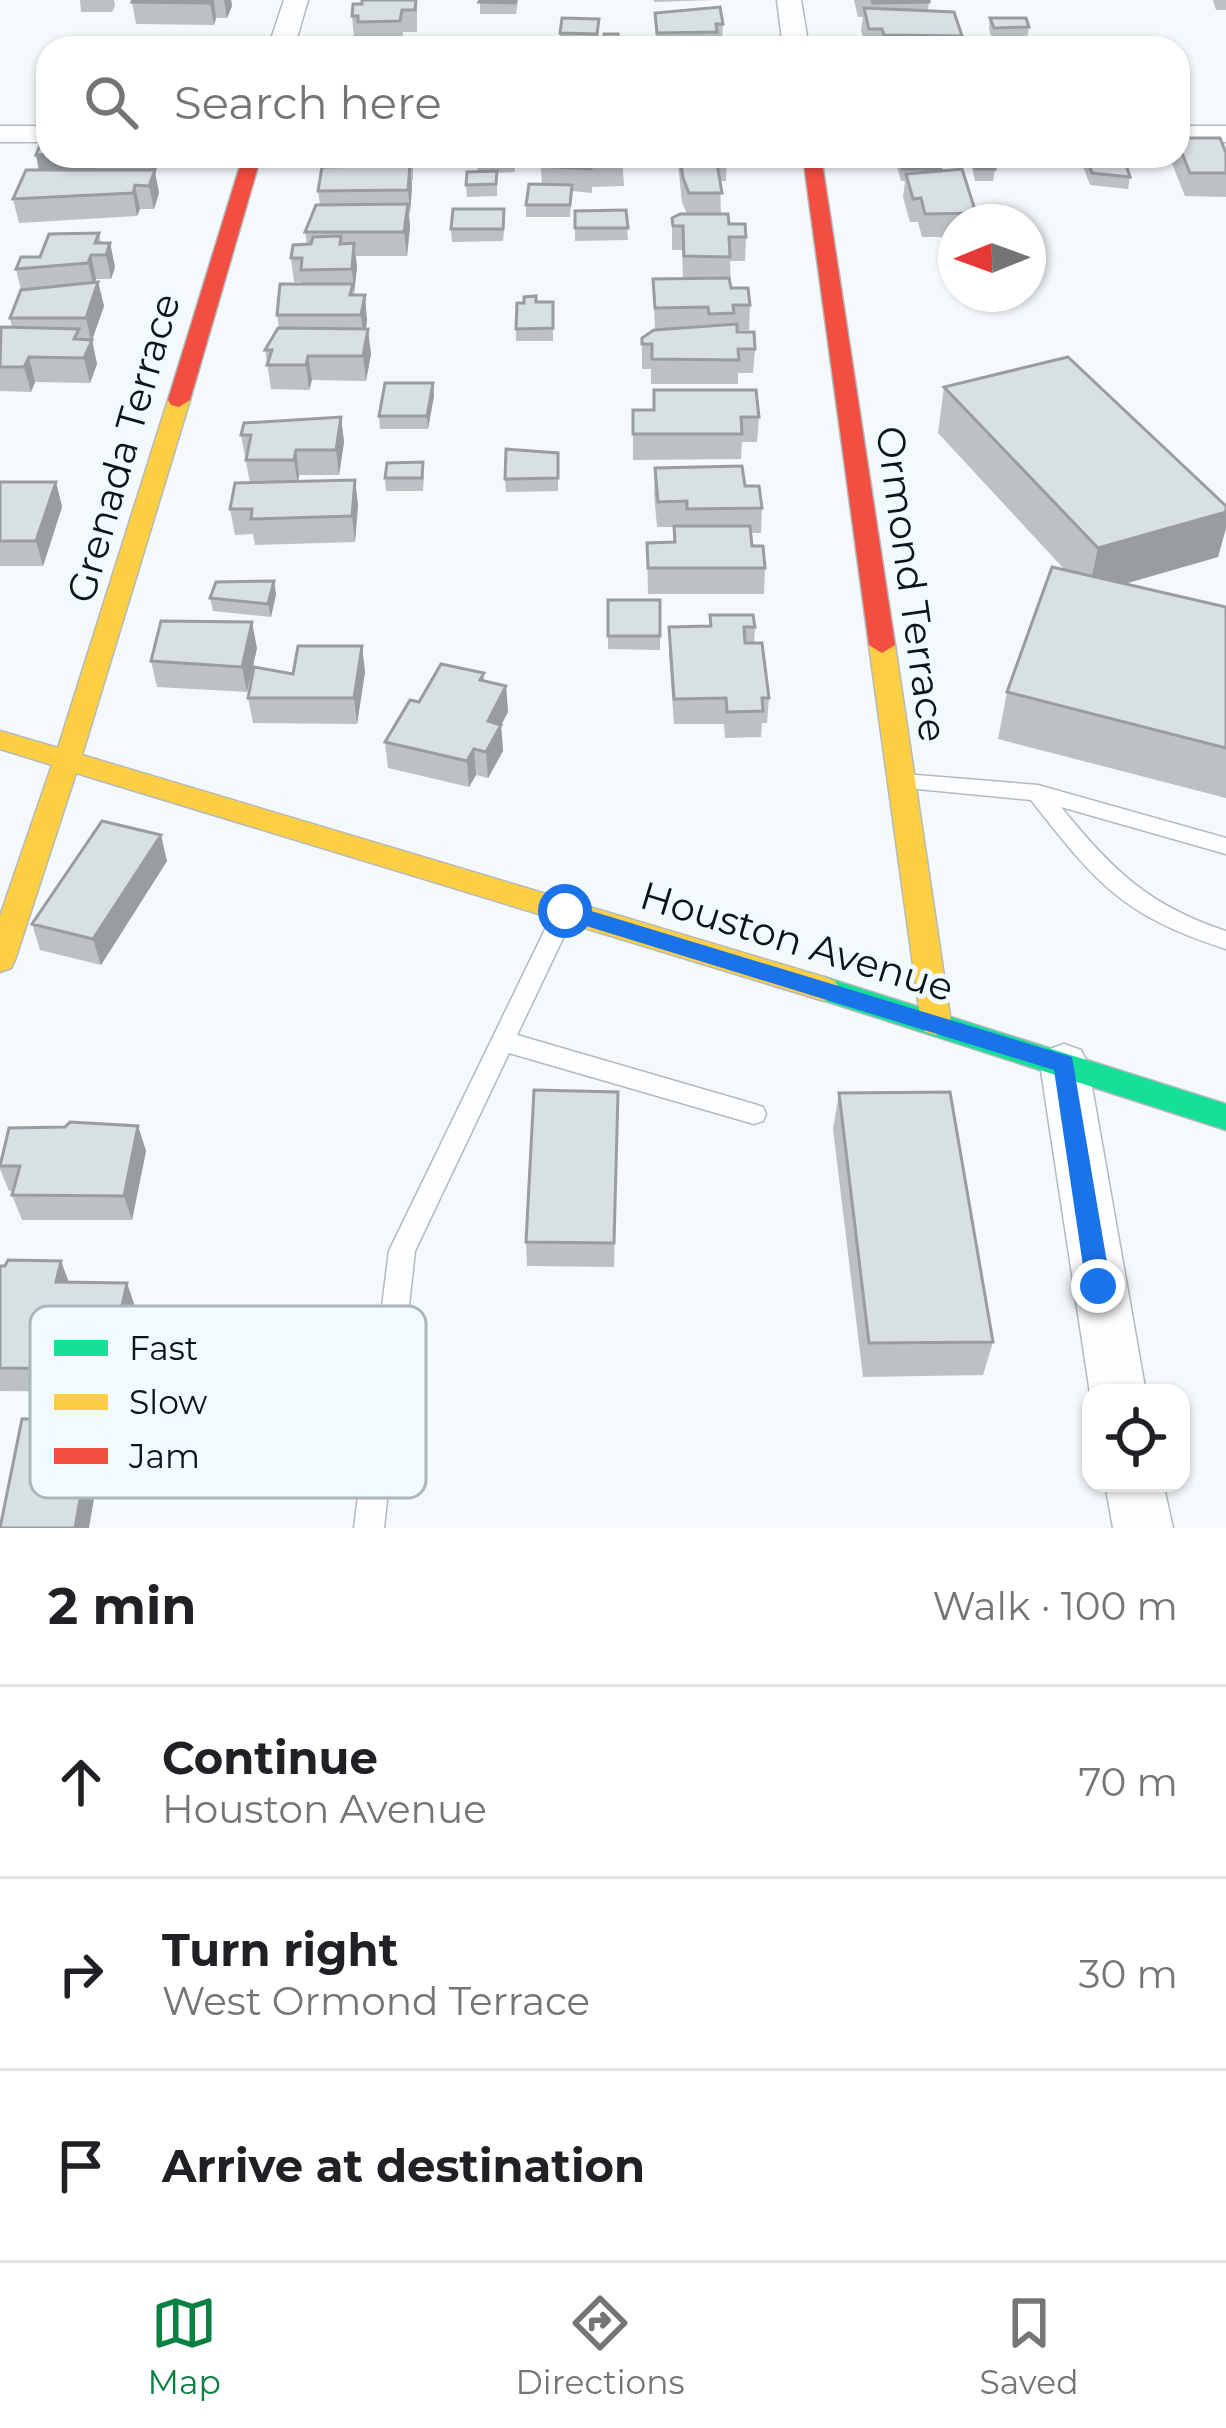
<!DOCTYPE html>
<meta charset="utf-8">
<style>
body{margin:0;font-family:Montserrat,sans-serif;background:#f2f2f2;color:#202124}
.controls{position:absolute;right:36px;bottom:36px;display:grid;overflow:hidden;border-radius:24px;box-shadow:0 3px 9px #0004}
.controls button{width:108px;height:108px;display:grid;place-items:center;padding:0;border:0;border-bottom:3px solid #e0e0e0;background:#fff;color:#202124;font:60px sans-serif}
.compass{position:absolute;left:938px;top:204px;width:108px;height:108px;border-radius:50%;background:#fff;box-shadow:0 3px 9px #0004;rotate:269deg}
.stop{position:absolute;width:36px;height:36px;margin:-27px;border:9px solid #1a73e8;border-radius:50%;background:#fff}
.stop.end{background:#1a73e8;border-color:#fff;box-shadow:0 3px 12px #0008}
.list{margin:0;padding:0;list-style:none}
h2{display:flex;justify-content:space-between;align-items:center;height:156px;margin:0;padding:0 48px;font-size:51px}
h2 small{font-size:39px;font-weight:400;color:#757577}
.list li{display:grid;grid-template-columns:78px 1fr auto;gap:36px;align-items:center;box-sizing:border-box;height:192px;padding:0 48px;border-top:3px solid #e0e0e0}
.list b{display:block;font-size:45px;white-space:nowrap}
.list p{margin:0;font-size:39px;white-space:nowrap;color:#757577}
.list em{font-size:39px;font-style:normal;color:#757577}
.icon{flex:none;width:66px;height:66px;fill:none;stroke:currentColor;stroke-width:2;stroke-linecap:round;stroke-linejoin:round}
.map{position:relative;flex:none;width:1226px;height:1528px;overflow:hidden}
.search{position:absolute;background:#fff;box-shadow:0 3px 9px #0004;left:36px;right:36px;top:36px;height:132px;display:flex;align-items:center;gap:30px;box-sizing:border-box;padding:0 42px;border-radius:36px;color:#757577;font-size:45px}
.sheet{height:732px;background:#fff}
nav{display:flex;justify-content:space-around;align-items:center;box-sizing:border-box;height:168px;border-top:3px solid #e0e0e0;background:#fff;font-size:33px;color:#757577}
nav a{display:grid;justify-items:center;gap:6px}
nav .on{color:#0b8043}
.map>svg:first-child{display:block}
</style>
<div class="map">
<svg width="1226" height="1528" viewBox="0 0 1226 1528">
<rect width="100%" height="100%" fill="#f4f9fc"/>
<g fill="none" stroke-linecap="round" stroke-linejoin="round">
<!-- lane casing -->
<g stroke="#b3b9bc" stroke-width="3">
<path id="lane" d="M904,774l134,11 188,53v16l-165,-47c50,62 88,99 165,124v18c-103,-33 -130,-66 -195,-149l-134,-13 -4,-5 4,-5z
M565,902l8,3 3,6 -59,124 237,69 9,3 3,7 -3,7 -9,3 -245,-71 -94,198 -31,277h-30l35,-277 165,-340 3,-6z"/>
</g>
<!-- street casing -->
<g stroke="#b3b9bc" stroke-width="3">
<path id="street" d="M284,0h24l-14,48h-26z
M777,0h24l8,48h-26z
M0,126h48v16h-48z
M1178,126h48v16h-48z
M1064,1044l17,6 7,14 58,329h-56l-50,-329 7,-14z
M1105,1483h58l10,45h-60z"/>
</g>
<!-- fast casing -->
<g stroke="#b3b9bc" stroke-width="3">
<path id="fast" d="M824,977l402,127v26l-413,-133 -4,-8 4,-8z"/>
</g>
<!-- slow casing -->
<g stroke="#b3b9bc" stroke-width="3">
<path id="slow" d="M179,393l11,7 -108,355 742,222 11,4 4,8 -4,8 -11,4 -748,-228 -61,187 -4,8 -11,4v-56l52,-151 -52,-16v-18l58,17 110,-348z
M882,637l13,8 56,378 -4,9 -11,3 -11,-3 -4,-9 -52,-378z"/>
</g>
<!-- jam casing -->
<g stroke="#b3b9bc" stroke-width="3">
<path id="jam" d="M243,156h18l-71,244 -11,7 -8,-2 -3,-5z
M803,156h18l74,489 -13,8 -13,-8z"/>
</g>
<!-- lane -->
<use href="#lane" fill="#fdfeff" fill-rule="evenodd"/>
<!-- street -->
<use href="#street" fill="#fdfeff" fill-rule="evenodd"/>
<!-- fast -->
<use href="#fast" fill="#16e098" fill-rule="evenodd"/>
<!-- slow -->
<use href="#slow" fill="#ffcf43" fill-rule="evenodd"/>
<!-- jam -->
<use href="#jam" fill="#f24e42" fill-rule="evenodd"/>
</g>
<!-- wall -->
<path fill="#bbc1c4" d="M65,0h49l1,6 -3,6h-31l-1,-12z
M133,0h98l1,6 -5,12h-11l-2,7 -78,-1 -4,-22z
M417,0v32h-14l-1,11 -47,2 4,-7h-5l-2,-22z
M480,0h38l-2,14h-36z
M654,0h59l-59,2z
M854,0h75l-1,11 34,25 -1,12h-95l-5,-18 2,-13h-5z
M1213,0h13v10h-10z
M655,13l68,11 -1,22h-5v2h-61z
M990,18l39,9 -2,12h-35l-3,-10z
M599,30l-2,15 -37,-1v-11z
M604,34h14v14h-14z
M1178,138l48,15v44l-41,-1 -14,-35 1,-5h6z
M36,155l124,1 -5,16 4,21 -5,16h-14l-3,7 -118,7 -6,-24 26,-29z
M331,156h82v24h-1l-2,33h-1l1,14 -3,29h-51l1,11 -3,28 13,25 -1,9 5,25 -5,27 -54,-1 -3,10 -38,-1 -6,-39 14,-22 -2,-13 25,-31v-2h-8l-3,-24 16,-14 -2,-12 15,-27 -2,-14 14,-25z
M476,156h38l1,16 -18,1v23l-30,1 -1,-12 12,-14z
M540,156h82l2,30 -32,1v6l-20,-2 -2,26h-44v-12l16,-21z
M677,156h50l-1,25h-6l1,33 8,10 17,13 -1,24h-15l1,27 19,17 -1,25h-12v2l18,17 -2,24h-15v11h-87v-15h-9v-31l13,-8 -2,-51h30l-1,-29h-10v-32l15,-4 -5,-12z
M894,156h41l6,15 35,42 -1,9h-19v15h-34l-4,-15h-8l-7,-25 2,-16h-4z
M972,156h19l4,13 -2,12h-18l-4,-17z
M1082,156h41l7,21 -2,12 -38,-4 -9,-24z
M626,210l2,30 -53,1v-30z
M505,221l-2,20 -51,1 -1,-13z
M99,233l2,10h9l5,24 -4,12h-15l-1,3h3l6,24 -12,34 5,24 -7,19 -55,-1 -4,10 -31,-1v-62l12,-2 -2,-9 11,-28 -5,-21z
M536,302h17v39h-37v-12z
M433,383l1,13 -6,33h-48l-1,-13z
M944,387l282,119v22l-8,29 -93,27 101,23v191l-228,-59 9,-47 58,-122 -127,-137z
M633,410l126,7 -2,25h-15l-1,17 -108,1z
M341,417l3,25 -5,33h-40l-1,6 57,-1 3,25 -3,37 -100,3 -2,-11 -18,1 -5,-26 20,-26 -9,-48z
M558,453v38l-52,1 -1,-13z
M655,468l90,18 17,22 -1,25h-10l1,13 13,22 -1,26h-116l-1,-51 26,-1 1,-15h-17l-3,-33z
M424,475l-1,16h-37l-1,-13z
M0,482h56l6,25 -19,59h-43z
M276,594l-5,23 -58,-6 -3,-13z
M608,600h52v50l-52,-1z
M710,615l45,12 -1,16 15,55 -2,25h-5l-1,14 -36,1 -1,-14h-50l-5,-71v-26l41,-1z
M362,646l3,26 -8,52 -104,-1 -5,-25 45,-24z
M257,648l-10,44 -90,-5 -6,-26z
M484,673v8l22,5 2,26 -7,13 2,26 -15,27 -12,-3 -7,12 -81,-19 -3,-26 34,-40z
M167,861l-66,104 -61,-15 -8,-26z
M618,1092l-4,175 -87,-1 -1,-24z
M839,1093l154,249 -10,33 -120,2 -30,-248z
M138,1126l8,25 -14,69h-110l-10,-25 1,-4h-4l-9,-22v-7z
M0,1266l69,16 58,1 8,24 -18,85 -117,-1z"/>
<!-- shaded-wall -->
<path fill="#989da0" d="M212,0h2l2,18 -2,7 -4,-22z
M224,0h7l1,6 -5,12z
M48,154v2h45l3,16 -55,7 -5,-24z
M150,156h10l-5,16 4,21 -5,16 -5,-23 4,-11z
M410,165l2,23 -2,25 -2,-23z
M135,185l5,24 -3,7 -4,-23z
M408,204l2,23 -3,29 -3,-24z
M110,243l5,24 -4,12 -5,-24z
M354,243l3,24 -3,26 -2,-24z
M91,255l5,24 -2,8 -6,-24z
M98,282l6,24 -12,34 5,24 -7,19 -6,-25 7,-17 -5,-23z
M365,295l2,25 -3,20 -3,-25z
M368,329l3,25 -5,27 -3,-25z
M308,356l4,24 -3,10 -3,-25z
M29,357l6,25 -4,10 -7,-25z
M433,383l1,13 -6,33 -1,-13z
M341,417l3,25 -5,33 -3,-25z
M296,450l3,25 -1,10 -4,-25z
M355,480l3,25 -3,37 -3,-26z
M56,482l6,25 -19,59 -7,-25z
M1226,512v16l-8,29 -130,37 10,-46z
M274,581l2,13 -5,23 -3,-13z
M252,622l5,26 -10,44 -5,-25z
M362,646l3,26 -8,52 -3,-26z
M506,686l2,26 -12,23 5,-10 2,26 -15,27 -2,-26 2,-31z
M474,749l2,26 -7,12 -2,-26z
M161,835l6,26 -66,104 -8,-26z
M138,1126l8,25 -14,69 -8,-24z
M61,1261l9,24 -14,-3z
M127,1283l8,24 -18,85 -9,-23z
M94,1418l10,23 -15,87h-14z"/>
<!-- building -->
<path fill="#d9e0e4" stroke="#989da0" stroke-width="3" d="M133,0h79l-2,3 -78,-1z
M362,0h54l-1,10h-13l-2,11 -42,1v-6h-6l1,-12h9z
M480,0h36l-1,3 -36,-1z
M872,0h57v2l-56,1z
M720,7l3,17h-7l1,8 -60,1 -2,-20z
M864,8l90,4 8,24 -78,-1 -2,-6h-13z
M562,18l37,1 -2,15 -37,-1z
M990,18h36l3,9 -35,1z
M604,34h14v10l-14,-1z
M397,38v5h19l-1,5h-73v-3h13l1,-6z
M115,39l-3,9h-30l3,-8z
M207,39l-4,9h-75l2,-5z
M43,137h5v17l-12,1z
M1178,138h42l6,15v20h-36l-12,-30z
M339,156h72l-73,3z
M477,156h37l1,4 -38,2z
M541,156h81l2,7 -33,1v5l-49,-3z
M680,156h47v2h-11l6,35h-33l-6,-15z
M899,156h36l6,13h-39z
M973,156h18l4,13h-19z
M1086,156h37l7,21 -38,-4z
M410,165l-2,25 -90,1 4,-24z
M962,169l14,44 -51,1 -4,-16 -8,1 -7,-25z
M26,170h129l-6,16 -14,-1 -2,8 -120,6z
M497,171l-1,13 -30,1 1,-13z
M529,184l43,1 -2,20h-44z
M408,204l-4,28h-99l11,-27z
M453,209h51l-1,20h-52z
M626,210l2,18h-53v-17z
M680,214h48l1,10h16l1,13h-17l1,20 -46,-1 -1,-30h-10l-1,-8z
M99,233l-4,10h15l-4,12h-15l-3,8 -72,6 5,-12h19l9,-23z
M341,236l-1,8 14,-1 -2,26 -51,1 1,-12h-11l2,-13 18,-1 2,-7z
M729,278l2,10h17l2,17h-17l1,8 -25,1 -1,-7 -53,1 -2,-29z
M98,282l-12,36h-76l11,-28z
M280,284h73l-3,11h15l-4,20h-84z
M536,296v6h17v26l-37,1 1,-26h7v-6z
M737,324v8h17l1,17h-17l1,11 -87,-1v-15h-10v-6l12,-8z
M1,327l78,2 -5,10 18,1 -8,18 -55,-1 -5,10h-24z
M278,328l90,1 -5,27h-55l-2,9h-39l5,-15h-7z
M1068,357l158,149v6l-128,36 -154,-161z
M385,383h48l-6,33h-48z
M654,390h102l3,27h-18l1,17h-109v-24h21z
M341,417l-5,33h-40l-2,10h-48l5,-25h-10l3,-12z
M506,449l52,4v25l-53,1z
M423,462l-1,16h-37l2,-15z
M742,466l3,20h14l3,22 -75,1v-8l-29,1 -3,-34z
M355,480l-3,36 -101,3 1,-10h-22l5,-26z
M0,482h56l-20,59h-36z
M674,526h76l2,20h11l2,22h-117l-1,-25 28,-1z
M1052,567l174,40v141l-219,-56z
M274,581l-6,23 -58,-6 6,-16z
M608,600h52v36h-52z
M710,615h43l2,12h-11l1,16h17l7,55h-7l1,13 -36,1 -1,-14 -52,1 -5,-72 42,-1z
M161,621l91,1 -10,45 -91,-6z
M298,646h64l-8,52h-106l6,-31 39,7z
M441,664l43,9 -4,7 26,6 -18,35 13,4 -15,27 -12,-3 -7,12 -82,-19 25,-42 9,2z
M102,821l59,14 -68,104 -61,-15z
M534,1090l84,2 -4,151 -88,-1z
M950,1092l43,250 -124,1 -30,-250z
M70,1122l68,4 -14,70 -112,-1 8,-29h-20l9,-38 56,-1z
M8,1260l53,1 -5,21 71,1 -19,86 -108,-1v-102h5z
M94,1418l-19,110h-75l22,-109z"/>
<!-- route -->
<path fill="#1a73e8" d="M565,903l507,154 39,229 -4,7h-18l-3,-7 -32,-216 -497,-153v-12z"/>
<g text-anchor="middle" stroke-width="10" stroke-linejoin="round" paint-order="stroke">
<!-- street labels -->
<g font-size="39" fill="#0b1418" stroke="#f0faff">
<text transform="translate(123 448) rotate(-74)" y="14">Grenada Terrace</text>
<text transform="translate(912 584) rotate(82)" y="14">Ormond Terrace</text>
<text transform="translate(797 941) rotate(17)" y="14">Houston Avenue</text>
</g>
</g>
<!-- legend -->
<rect x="30" y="1306" width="396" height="192" rx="18" fill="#f0faff" stroke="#abb5ba" stroke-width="3"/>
<rect x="54" y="1340" width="54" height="16" fill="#16e098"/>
<rect x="54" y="1394" width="54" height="16" fill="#ffcf43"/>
<rect x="54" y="1448" width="54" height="16" fill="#f24e42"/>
<g font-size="33" fill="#0b1418">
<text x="129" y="1360">Fast</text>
<text x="129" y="1414">Slow</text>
<text x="129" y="1468">Jam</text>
</g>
</svg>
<div class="controls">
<button><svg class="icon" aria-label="locate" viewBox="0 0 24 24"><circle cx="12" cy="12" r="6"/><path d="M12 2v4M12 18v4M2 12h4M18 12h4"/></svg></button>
</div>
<svg class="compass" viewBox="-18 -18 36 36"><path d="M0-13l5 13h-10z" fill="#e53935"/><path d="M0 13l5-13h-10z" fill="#757577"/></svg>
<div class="stop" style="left:565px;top:911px"></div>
<div class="stop end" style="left:1098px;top:1286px"></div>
<div class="search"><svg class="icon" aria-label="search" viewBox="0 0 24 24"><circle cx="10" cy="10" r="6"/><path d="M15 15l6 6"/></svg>Search here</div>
</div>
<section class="sheet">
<h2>2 min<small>Walk · 100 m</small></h2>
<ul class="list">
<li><svg class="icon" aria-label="ahead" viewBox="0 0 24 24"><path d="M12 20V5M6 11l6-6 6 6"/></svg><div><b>Continue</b><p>Houston Avenue</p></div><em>70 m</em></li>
<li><svg class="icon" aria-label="right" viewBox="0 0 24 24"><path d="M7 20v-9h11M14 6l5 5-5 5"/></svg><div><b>Turn right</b><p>West Ormond Terrace</p></div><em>30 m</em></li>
<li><svg class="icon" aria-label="arrive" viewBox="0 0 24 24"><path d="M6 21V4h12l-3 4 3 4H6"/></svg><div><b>Arrive at destination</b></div></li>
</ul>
</section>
<nav>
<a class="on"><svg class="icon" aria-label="map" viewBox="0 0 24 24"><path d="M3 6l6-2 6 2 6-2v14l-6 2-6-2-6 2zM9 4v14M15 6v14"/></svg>Map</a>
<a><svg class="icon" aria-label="directions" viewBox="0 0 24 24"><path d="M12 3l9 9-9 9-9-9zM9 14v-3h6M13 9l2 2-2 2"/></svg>Directions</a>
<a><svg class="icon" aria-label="saved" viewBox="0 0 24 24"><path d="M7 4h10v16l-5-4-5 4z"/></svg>Saved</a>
</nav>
